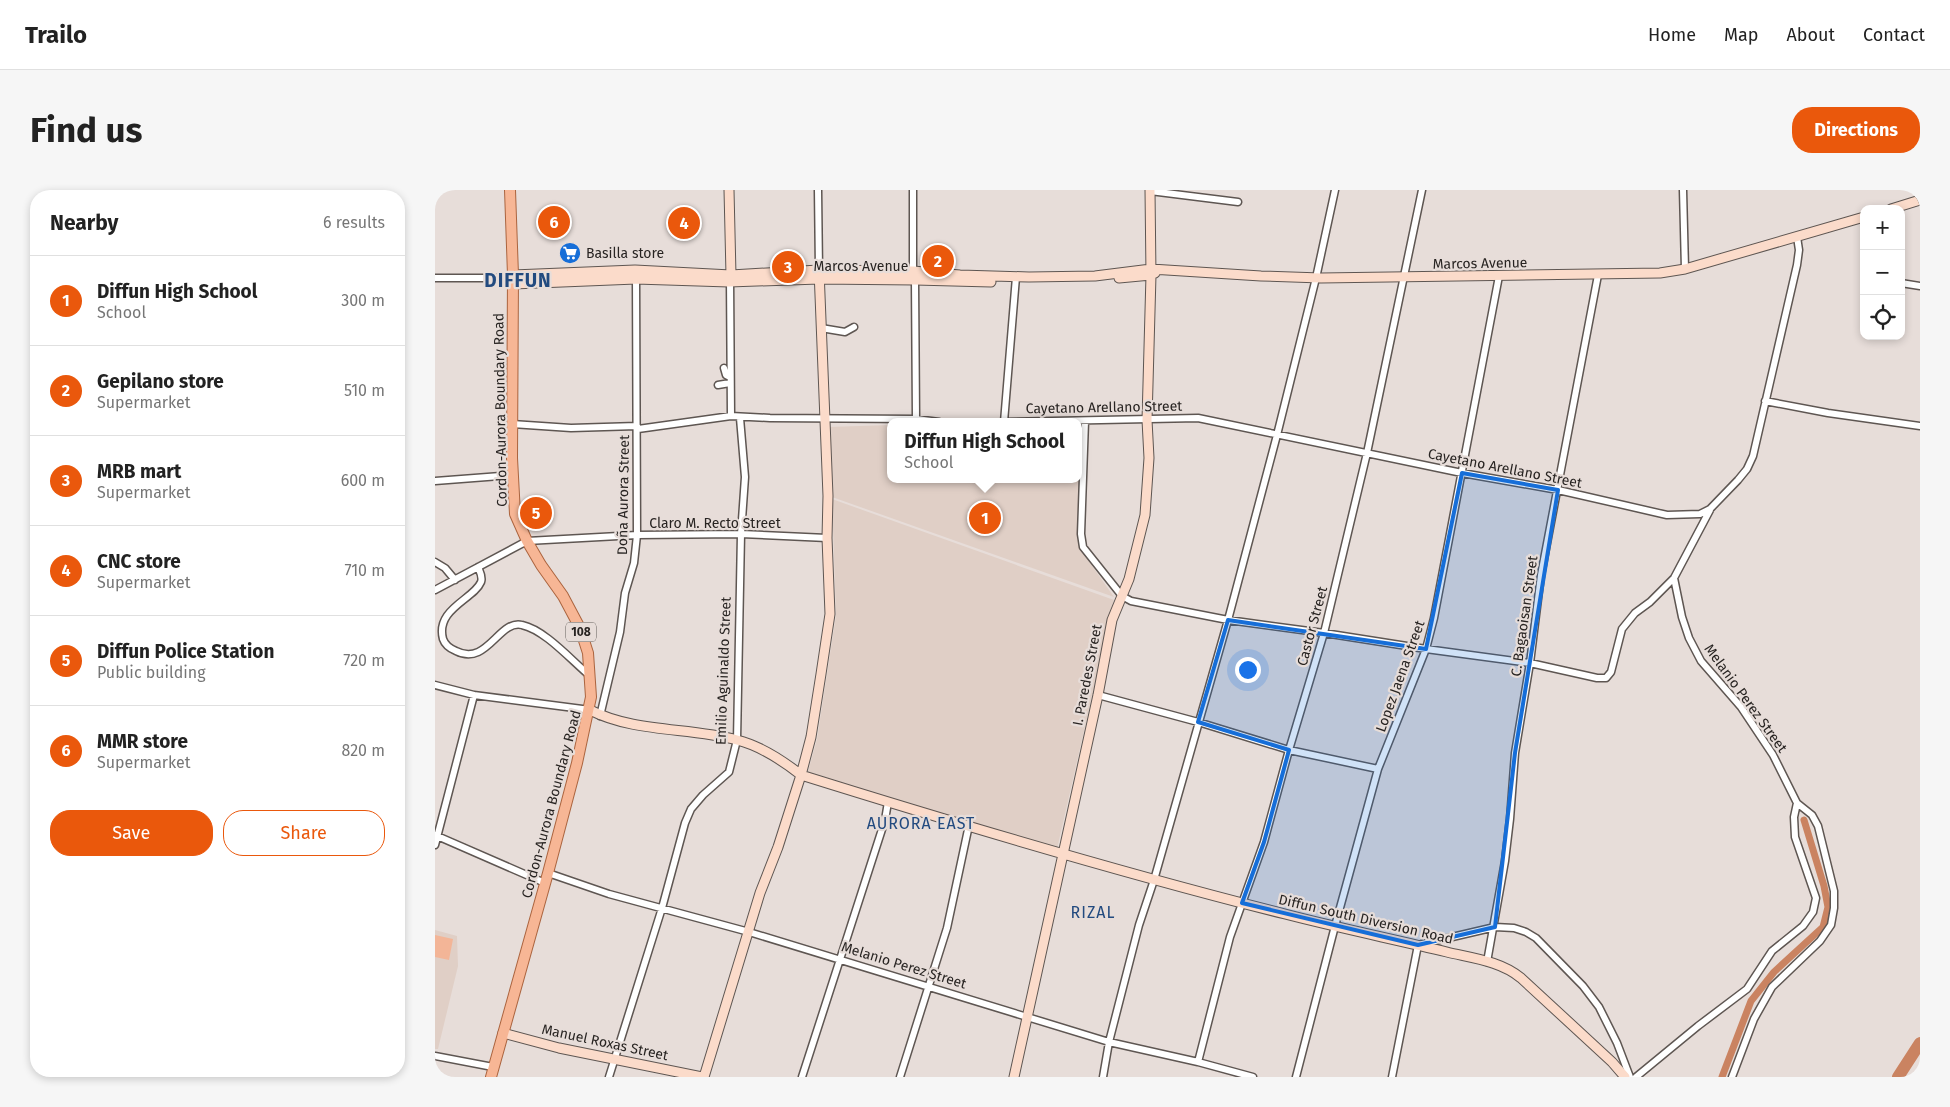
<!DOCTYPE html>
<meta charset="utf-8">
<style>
body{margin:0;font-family:"Fira Sans",sans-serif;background:#f6f6f6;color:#222}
.controls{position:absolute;right:15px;top:15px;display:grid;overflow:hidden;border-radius:10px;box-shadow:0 2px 8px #0003}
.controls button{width:45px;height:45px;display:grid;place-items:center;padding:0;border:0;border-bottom:1px solid #e0e0e0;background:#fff;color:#222;font:25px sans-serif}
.you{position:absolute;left:812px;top:479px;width:18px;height:18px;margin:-12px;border:4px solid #fff;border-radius:50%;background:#1a73e8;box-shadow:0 0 0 8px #1a73e833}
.badge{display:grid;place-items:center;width:32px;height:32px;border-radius:50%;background:#ea580c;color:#fff;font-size:16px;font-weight:700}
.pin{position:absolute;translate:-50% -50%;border:2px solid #fff;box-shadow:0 1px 5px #0006}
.popup{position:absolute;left:452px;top:228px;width:195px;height:65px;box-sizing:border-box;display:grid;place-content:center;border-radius:10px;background:#fff;filter:drop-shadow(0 1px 4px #0005);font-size:16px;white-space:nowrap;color:#767676}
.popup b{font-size:19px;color:#222}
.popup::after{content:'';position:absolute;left:50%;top:100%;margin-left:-10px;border:10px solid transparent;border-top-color:#fff}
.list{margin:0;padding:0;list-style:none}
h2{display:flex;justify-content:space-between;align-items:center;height:65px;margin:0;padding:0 20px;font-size:21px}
h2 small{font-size:16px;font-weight:400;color:#767676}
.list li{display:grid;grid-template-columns:32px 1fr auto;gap:15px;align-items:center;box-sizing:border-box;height:90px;padding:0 20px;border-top:1px solid #e0e0e0}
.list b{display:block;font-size:19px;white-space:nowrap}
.list p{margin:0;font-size:16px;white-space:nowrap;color:#767676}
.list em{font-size:16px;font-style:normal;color:#767676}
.actions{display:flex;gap:10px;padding:15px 20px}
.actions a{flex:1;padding:11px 0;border:1px solid #ea580c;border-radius:20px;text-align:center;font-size:18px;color:#ea580c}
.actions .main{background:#ea580c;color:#fff}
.icon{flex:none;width:28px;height:28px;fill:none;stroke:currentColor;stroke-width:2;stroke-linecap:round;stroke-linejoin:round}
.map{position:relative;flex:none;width:1485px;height:887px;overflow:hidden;border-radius:20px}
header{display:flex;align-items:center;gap:30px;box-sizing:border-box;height:70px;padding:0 25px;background:#fff;border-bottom:1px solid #e0e0e0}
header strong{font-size:24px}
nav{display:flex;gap:28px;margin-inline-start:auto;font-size:18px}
.intro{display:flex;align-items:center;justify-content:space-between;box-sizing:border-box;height:120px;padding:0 30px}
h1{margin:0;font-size:35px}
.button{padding:12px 22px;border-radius:20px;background:#ea580c;color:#fff;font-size:18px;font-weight:700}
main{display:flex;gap:30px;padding:0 30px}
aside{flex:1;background:#fff;border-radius:20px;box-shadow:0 2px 8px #0003}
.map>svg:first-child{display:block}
</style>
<header>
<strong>Trailo</strong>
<nav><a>Home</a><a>Map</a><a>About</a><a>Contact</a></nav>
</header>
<div class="intro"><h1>Find us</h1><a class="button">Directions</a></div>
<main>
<aside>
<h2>Nearby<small>6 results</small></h2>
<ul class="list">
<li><span class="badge">1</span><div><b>Diffun High School</b><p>School</p></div><em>300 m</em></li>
<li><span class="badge">2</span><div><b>Gepilano store</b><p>Supermarket</p></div><em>510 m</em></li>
<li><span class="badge">3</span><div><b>MRB mart</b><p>Supermarket</p></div><em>600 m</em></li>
<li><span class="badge">4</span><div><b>CNC store</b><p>Supermarket</p></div><em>710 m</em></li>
<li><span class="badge">5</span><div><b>Diffun Police Station</b><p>Public building</p></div><em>720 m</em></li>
<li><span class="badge">6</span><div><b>MMR store</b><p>Supermarket</p></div><em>820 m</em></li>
</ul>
<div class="actions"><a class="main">Save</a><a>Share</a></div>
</aside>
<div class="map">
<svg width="1485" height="887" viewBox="0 0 1485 887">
<rect width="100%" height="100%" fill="#e7ddd9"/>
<!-- built -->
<path fill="#e0cfc6" d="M456,235v54h188v-53l1,-1 1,61 -4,53 13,24 24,34 -282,-100 -4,-70z
M397,309l282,101 -57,249 -250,-74 10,-36 19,-124z
M0,740l22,6 1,30 -20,83h-3z"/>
<!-- green -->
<path fill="#f3b597" d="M0,745l18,4 -4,21 -14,-3z"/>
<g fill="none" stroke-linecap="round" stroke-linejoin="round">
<!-- canal -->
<path stroke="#ca8361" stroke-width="7" d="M1287,887l29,-76 23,-29 49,-45 5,-20 -4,-21 -20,-66"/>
<!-- river -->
<path stroke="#ca8361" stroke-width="12" d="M1463,887l22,-34"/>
<!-- street casing -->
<g stroke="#5e5652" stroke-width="9">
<path id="street" d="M383,0l1,80
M478,0v81l2,9 1,139
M1248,0l2,79
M715,1l88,11
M0,88h68l10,-3
M295,89l1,137
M1466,93l19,3
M386,138l24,4 9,-5
M289,178l2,7 4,2
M283,195l12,-2
M1330,211l63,12 92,13
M650,231l-4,113 2,13 39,49 9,5 97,19 96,13 102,16 104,14 67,15h9l5,-6 11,-43 13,-16 15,-11 24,-24 36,-68
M569,232l194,-4 264,55 96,17 109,25 33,-1 10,-5 28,-29 9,-11 6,-13 44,-191 2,-15 -2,-13
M569,232l12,-145
M77,234l59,4 66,-2
M203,239l93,-13 39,2 146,1 23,3
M0,291l78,-6
M0,372l10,6 10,12
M43,377c2,5 5,10 3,15 -7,17 -46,27 -38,57 2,6 8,10 13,12 31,16 43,-32 66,-26 23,5 49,35 67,50
M0,400l92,-49 110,-6 104,-1 86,4
M0,495l39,10 116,15
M663,505l100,27 91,28 89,19
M165,526l20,-84 5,-39 9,-30 3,-28 -1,-258
M0,645l110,48
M0,655l39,-150
M113,683l61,21 140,38 360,110 89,20 55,15
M1052,772l18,-101 5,-42 5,-66 15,-90 11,-88 57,-300
M0,866l58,11
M763,872l32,-125 34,-95 25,-92 35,-117 43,-180 55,-263
M174,887l53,-169 23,-85 6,-14 12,-14 26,-23 8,-32 4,-206 4,-57 -5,-59
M367,887l83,-257 3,-18
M465,887l47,-149 22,-103
M668,887l6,-35 30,-117 15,-45 74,-260 49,-185 39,-157 19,-88
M861,887l39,-151 43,-157 48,-120 8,-31 65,-342
M957,887l26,-132 77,-18 19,1 12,4 10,6 47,48 16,21 18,36 13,34
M1201,887l62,-51 49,-37 25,-38 31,-25 10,-14 3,-14 -21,-61 -1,-20 3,-14 -24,-48 -32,-48 -40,-46 -12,-23 -7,-21 -8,-39
M1297,887l22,-58 18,-32 48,-46 11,-16 3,-17v-17l-16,-65 -6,-11 -15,-12"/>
</g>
<!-- secondary casing -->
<g stroke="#5e5652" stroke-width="11">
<path id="secondary" d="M294,0l2,85
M1456,19l29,-9
M78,85l122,-5 96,5 88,-5 94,1 47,4 69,2 66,-1 56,-7 110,7 60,2 339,-5 25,-4 179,-52
M684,88l32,-3 4,-2
M78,94l123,-5 93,3 90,-3 96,1 76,2
M155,520c45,23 99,17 147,30 24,6 45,20 64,35 160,50 321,98 484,139 54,14 108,25 162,38 25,6 54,9 74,26l91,84 13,15
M68,843l56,15 143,29
M269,887l56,-184 18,-46 23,-72 10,-38 10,-63 9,-60 -3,-76 1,-42 -9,-226
M579,887l84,-382 14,-75 17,-41 16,-64 4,-57 -2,-38 4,-145 -1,-85"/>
</g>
<!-- primary casing -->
<g stroke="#ab643f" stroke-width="12">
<path id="primary" d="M56,887l57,-204 29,-110 14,-66 -3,-44 -8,-25 -17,-32 -22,-31 -14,-24 -12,-27 -3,-56 1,-183 -3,-85"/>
</g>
<!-- street -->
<use href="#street" stroke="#fff" stroke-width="6"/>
<!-- secondary -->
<use href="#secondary" stroke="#fbdbca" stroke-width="9"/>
<!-- primary -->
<use href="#primary" stroke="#f7b695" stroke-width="10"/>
</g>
<!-- marked area -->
<path fill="#166ed8" fill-opacity="0.2" stroke="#166ed8" stroke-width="4" stroke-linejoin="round" d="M1027,283l96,17 -43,263 -20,174 -77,18 -176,-42 22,-61 25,-92 -91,-28 30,-102 198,29z"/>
<!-- icons -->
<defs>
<g id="supermarket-disc" transform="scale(1.125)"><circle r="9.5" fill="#166ed8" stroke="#e7ddd9"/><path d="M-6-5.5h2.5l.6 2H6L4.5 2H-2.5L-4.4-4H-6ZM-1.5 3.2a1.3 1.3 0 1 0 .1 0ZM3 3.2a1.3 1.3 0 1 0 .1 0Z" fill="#fff"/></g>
</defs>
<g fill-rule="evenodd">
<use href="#supermarket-disc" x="135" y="63"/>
</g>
<g text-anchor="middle" stroke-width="4.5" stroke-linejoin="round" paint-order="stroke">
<!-- shield labels -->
<rect fill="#e7ddd9" stroke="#615c59" stroke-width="1" x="131" y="432.5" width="30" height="19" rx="4"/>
<g font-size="12" font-weight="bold" fill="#282422">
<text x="146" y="446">108</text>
</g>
<!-- poi labels -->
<g font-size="14" fill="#282422" stroke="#e7ddd9" text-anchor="start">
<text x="151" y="68">Basilla store</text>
</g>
<!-- street labels -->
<g font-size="14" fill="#282422" stroke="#e7ddd9">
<text transform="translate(1045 73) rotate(-1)" y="5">Marcos Avenue</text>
<text x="426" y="81">Marcos Avenue</text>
<text transform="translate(669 217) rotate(-1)" y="5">Cayetano Arellano Street</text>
<text transform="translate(65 220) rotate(-91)" y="5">Cordon-Aurora Boundary Road</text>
<text transform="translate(1070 278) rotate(11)" y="5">Cayetano Arellano Street</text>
<text transform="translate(188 305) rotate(-89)" y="5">Doña Aurora Street</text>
<text x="280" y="338">Claro M. Recto Street</text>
<text transform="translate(1089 426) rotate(-82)" y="5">C. Bagaoisan Street</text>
<text transform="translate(877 436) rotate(-75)" y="5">Castor Street</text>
<text transform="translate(288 481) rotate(-88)" y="5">Emilio Aguinaldo Street</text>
<text transform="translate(652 485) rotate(-79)" y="5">I. Paredes Street</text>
<text transform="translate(965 486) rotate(-70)" y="5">Lopez Jaena Street</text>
<text transform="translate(1311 508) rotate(54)" y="5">Melanio Perez Street</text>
<text transform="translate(116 614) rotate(-75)" y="5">Cordon-Aurora Boundary Road</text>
<text transform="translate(931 729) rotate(13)" y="5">Diffun South Diversion Road</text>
<text transform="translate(469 775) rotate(17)" y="5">Melanio Perez Street</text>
<text transform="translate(170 852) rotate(12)" y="5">Manuel Roxas Street</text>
</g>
<!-- quarter labels -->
<g font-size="16" letter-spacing="1" fill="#224a7f" stroke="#e7ddd9">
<text x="486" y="639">AURORA EAST</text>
<text x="658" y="728">RIZAL</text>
</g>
<!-- district labels -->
<g font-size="19" font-weight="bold" letter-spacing="1" fill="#224a7f" stroke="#e7ddd9">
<text x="83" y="97">DIFFUN</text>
</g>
</g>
</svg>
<div class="controls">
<button>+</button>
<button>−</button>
<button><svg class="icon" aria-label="locate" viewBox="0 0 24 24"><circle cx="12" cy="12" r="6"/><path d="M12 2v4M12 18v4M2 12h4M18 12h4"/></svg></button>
</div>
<div class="you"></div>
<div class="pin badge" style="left:550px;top:328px">1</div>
<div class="popup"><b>Diffun High School</b>School</div>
<div class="pin badge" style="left:503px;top:71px">2</div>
<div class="pin badge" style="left:353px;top:77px">3</div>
<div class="pin badge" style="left:249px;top:33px">4</div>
<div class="pin badge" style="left:101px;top:323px">5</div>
<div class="pin badge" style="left:119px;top:32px">6</div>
</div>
</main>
